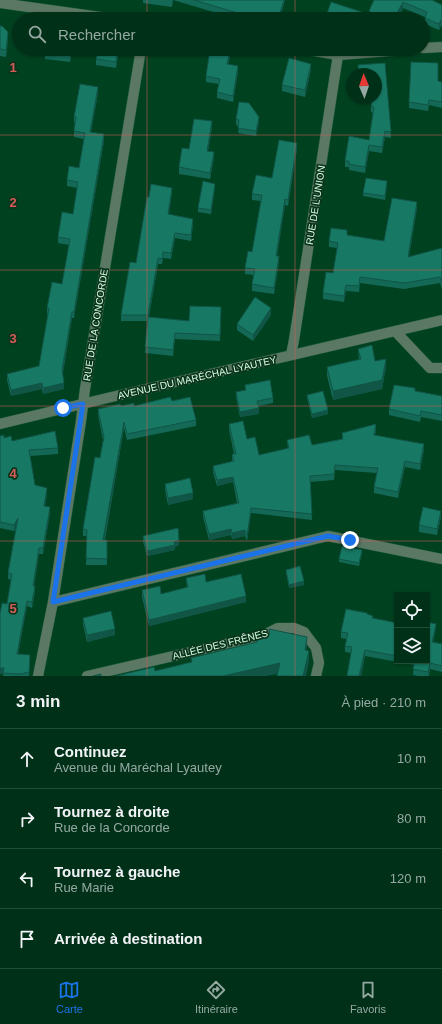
<!DOCTYPE html>
<html lang="fr">
<meta charset="utf-8">
<style>
body{margin:0;font-family:Arial,sans-serif;background:#0a3921;color:#f1f3f6}
.controls{position:absolute;right:12px;bottom:12px;display:grid;overflow:hidden;border-radius:0px;box-shadow:0 1px 3px #0004}
.controls button{width:36px;height:36px;display:grid;place-items:center;padding:0;border:0;border-bottom:1px solid #224c37;background:#003118;color:#f1f3f6;font:20px sans-serif}
.compass{position:absolute;left:346px;top:68px;width:36px;height:36px;border-radius:50%;background:#003118;box-shadow:0 1px 3px #0004;rotate:358deg}
.stop{position:absolute;width:12px;height:12px;margin:-9px;border:3px solid #1a73e8;border-radius:50%;background:#fff}
.stop.end{background:#1a73e8;border-color:#fff;box-shadow:0 1px 4px #0008}
.list{margin:0;padding:0;list-style:none}
h2{display:flex;justify-content:space-between;align-items:center;height:52px;margin:0;padding:0 16px;font-size:17px}
h2 small{font-size:13px;font-weight:400;color:#95a9a2}
.list li{display:grid;grid-template-columns:26px 1fr auto;gap:12px;align-items:center;box-sizing:border-box;height:60px;padding:0 16px;border-top:1px solid #224c37}
.list b{display:block;font-size:15px;white-space:nowrap}
.list p{margin:0;font-size:13px;white-space:nowrap;color:#95a9a2}
.list em{font-size:13px;font-style:normal;color:#95a9a2}
.icon{flex:none;width:22px;height:22px;fill:none;stroke:currentColor;stroke-width:2;stroke-linecap:round;stroke-linejoin:round}
.map{position:relative;flex:none;width:442px;height:676px;overflow:hidden}
.search{position:absolute;background:#003118;box-shadow:0 1px 3px #0004;left:12px;right:12px;top:12px;height:44px;display:flex;align-items:center;gap:10px;box-sizing:border-box;padding:0 14px;border-radius:22px;color:#95a9a2;font-size:15px}
.sheet{height:292px;background:#003118}
nav{display:flex;justify-content:space-around;align-items:center;box-sizing:border-box;height:56px;border-top:1px solid #224c37;background:#003118;font-size:11px;color:#95a9a2}
nav a{display:grid;justify-items:center;gap:2px}
nav .on{color:#1a73e8}
.map>svg:first-child{display:block}
</style>
<div class="map">
<svg width="442" height="676" viewBox="0 0 442 676">
<rect width="100%" height="100%" fill="#004120"/>
<g fill="none" stroke-linecap="round" stroke-linejoin="round">
<!-- minor casing -->
<g stroke="#235f3f" stroke-width="11">
<path id="minor" d="M0,3l114,16
M423,48l19,-1
M303,49l35,6 77,-6
M395,331l35,37h12
M291,355l3,-15 44,-285
M0,424l103,-25 339,-79
M53,602l275,-66 114,23
M38,676l15,-74 28,-181 4,-32 56,-340
M87,676l177,-41 14,-7h16l10,4 12,16 3,15 -3,13"/>
</g>
<!-- minor -->
<use href="#minor" stroke="#5b7864" stroke-width="10"/>
</g>
<!-- wall -->
<path fill="#146856" d="M143,0h142l-5,19h-43l-64,-19 -1,7 -29,-4z
M374,0h58l10,5v22l-1,-1 -2,4 -14,-6v-7l-22,-9 -5,11 -4,-1v1h-22l-3,-2v-6z
M0,26l8,13 -2,18 -6,-1z
M72,49l-2,13 -25,-3v-7z
M98,49h21l-3,19 -20,-3v-6z
M230,57l-2,7 10,8 -5,30 -16,-4v-6l2,-8 -13,-2v-6z
M385,63l6,75 -6,-1 -3,16 -13,-2 -4,22 -16,-3v-3h-4v-6l4,-25 20,4 4,-27 -2,-1v-6l1,-5 -12,-1v-2h16v-24h-18v-9z
M311,70l-6,27 -23,-6v-6z
M438,81l4,1v26l-13,-3 -1,6 -19,-3v-6z
M98,93l-7,39 13,9 -30,177h-2l-9,55 1,16 -21,5 -1,-5 -31,7 -4,-16v-6l32,-8 9,-52h-1v-6l15,-24 7,-39 -11,-2v-6l15,-23 4,-26 -10,-2v-6l12,-12 5,-29 -10,-2v-6l1,-8h-1v-6z
M236,119l23,3 -3,14 -18,-3 1,-7 -3,-1z
M212,128l-4,23 6,7 -4,21 -31,-5v-7l10,-18z
M297,149l-9,57 -3,-1 -8,51 2,6 -5,32 -22,-3v-7l2,-9 -9,-1v-6l7,-16 9,-51 -9,-1v-6l20,-16z
M387,185l-2,15 -22,-4v-3z
M215,187l-4,27 -13,-2v-4z
M172,193l-3,21 24,10 -2,17 -16,-3 -4,21 -8,-1 -1,6h-4l-9,53 40,4 32,-14 -1,34 -45,-2 -2,17 -28,-3 3,-32h-27v-6l15,-52 13,-66z
M417,208l-8,49 33,-9v41l-2,-6 -36,6 -44,-6 -1,9 -13,-1 -2,11 -21,-3v-6l10,-20 4,-25 -8,-1v-6l18,-6 37,6z
M271,315l-18,26 -16,-11v-6z
M358,349l17,12 11,6 -4,22 -49,11 -6,-24v-9l32,-7z
M245,385l28,13v5l-15,3 1,8 -19,3 -4,-20v-5l9,-2z
M415,391l27,5v25l-21,-4 -1,5 -31,-7v-6z
M307,395l21,19 -16,4 -5,-20z
M172,401l24,19v6l-69,14 -3,-12 -19,112h2v25h-21l1,-29h-4v-7l17,-71 3,-18 -5,-25v-6l23,-3h13z
M229,424l18,15 12,16 29,-6 -1,-9 25,5 30,-6v-6l34,-3 -1,5 49,15 -4,20 -15,-3 -7,31 -24,-5v-6l3,-14 -42,-3 -1,10 -24,2 2,38 -61,-7 -4,28 -2,-5 -13,3 -1,-4 -22,5 -6,-23v-6l34,-8 -4,-21 -16,4 -4,-14v-6l19,-4v-8h2l-5,-24z
M0,436l12,5 46,7v6l-28,2 5,29 12,8 -2,13 5,7 -7,41h-4l-5,32 1,6 -3,16 -5,-2 -9,48 12,6 -1,16h-26v-2h-3v-60l7,-10 4,-24 -3,-1v-6l8,-46 -2,4 -14,-3z
M165,484l28,15 -25,6 -3,-15z
M441,517l-4,18 -18,-3v-7z
M143,536l36,9 -4,2v3l-28,6 -4,-15z
M362,553l-3,13 -20,-4v-3z
M286,570l18,15 -15,3 -3,-15z
M186,578l20,4 40,20 -97,24 -7,-29v-7l19,4 26,-6z
M367,614l6,4 24,5v38h30l9,-32 -3,13 9,2v28l-12,-3 -1,7h-11l-5,-1 1,-10 -49,-9 -4,20h-14l4,-23 -6,-1v-6l2,-7 -6,-1v-6z
M83,618l32,17 -28,7 -4,-18z"/>
<!-- shaded-wall -->
<path fill="#105546" d="M284,0h1l-5,19h-2z
M403,2v6l-6,11v-6z
M394,12v7h-3z
M441,20v6l-2,4v-6z
M8,32v7l-2,18v-7z
M71,49h1l-2,13v-6z
M118,49h1l-3,19v-6z
M230,51v6l-3,13v-6z
M311,64v6l-6,27v-7z
M238,66v6l-5,30v-6z
M98,87v6l-8,45v-6z
M259,117v5l-3,14v-5z
M212,121v7l-5,29v-6z
M385,131v6l-3,16v-6z
M104,134v7l-30,177v-6z
M297,143v6l-9,57v-6z
M369,145v6l-4,22v-6z
M214,152v6l-4,21v-6z
M215,184v3l-4,27v-4z
M172,188v5l-4,27v-6z
M285,199v6l-9,57v-6z
M417,202v6l-9,55v-6z
M193,219v5l-2,17v-6z
M175,233v5l-4,21v-6z
M279,256v6l-5,32v-6z
M158,258v6l-10,57v-6z
M346,285v6l-2,11v-6z
M271,308v7l-18,26v-6z
M72,312v6l-10,58v-6z
M386,359v8l-4,22 -49,11v-9z
M42,383v6l-31,7v-6z
M64,383v6l-21,5v-6z
M259,408v6l-19,3v-5z
M328,410v4l-16,4v-4z
M124,422v6l-21,119v-7z
M376,424v6l-2,11v-6z
M424,444v6l-4,20v-6z
M405,461v6l-7,31v-6z
M233,477v5l-16,4v-6z
M47,488v5l-3,19v-6z
M193,493v6l-25,6v-7z
M50,507v6l-7,41v-6z
M251,508v5l-4,28v-5z
M441,511v6l-4,18v-6z
M18,518v6l-4,7v-6z
M231,529v6l-22,5v-6z
M245,530v6l-13,3v-6z
M179,540v5l-4,2v3l-28,6v-5z
M39,548v6l-6,38v-6z
M304,581v4l-15,3v-3z
M35,586v6l-3,16v-6z
M246,596v6l-97,24v-6z
M27,601v5l-10,54v-6z
M436,624v5l-4,19v-6z
M115,629v6l-28,7v-7z
M307,637v10l-2,13v-10z
M365,650v6l-4,20h-2z
M309,651v10l-3,15h-3z
M280,663v10l-13,3h-44z
M430,663v6l-2,7v-4z
M0,668h4v6h-4z"/>
<!-- building -->
<path fill="#177964" stroke="#105546" d="M194,0h90l-6,19h-11l-12,-4v3z
M374,0h58l10,5v16l-1,-1 -2,4 -14,-6 2,-6 -24,-10 -6,11 -3,-1 -3,7h-7l-15,-8z
M331,2l37,12 -2,5h-41z
M0,26h2l6,6 -2,18 -6,-1z
M45,49h26l-1,7 -25,-4z
M98,49h20l-2,13 -20,-3z
M210,49h9l11,2 -3,13 11,2 -5,30 -16,-4 3,-13 -14,-3z
M289,58l22,6 -6,26 -23,-5z
M411,62l27,1v18l4,1v20l-13,-2 -1,5 -19,-3z
M385,63l6,69 -6,-1 -3,16 -13,-2 -4,22 -16,-3v-3h-4l4,-25 20,4 5,-33 -3,-1 2,-8h3v-24h-17l-1,-9z
M80,84l18,3 -8,45 14,2 -30,178h-2l-10,58 2,13 -21,5 -1,-5 -31,7 -4,-16 32,-8 10,-58h-2l5,-26 10,2 8,-45 -12,-2 4,-25 11,2 5,-32 -11,-2 2,-14 10,2 6,-35 -11,-2 2,-14h-2z
M239,102l10,1 10,14 -3,14 -18,-3 1,-8 -3,-1z
M194,119l18,2 -5,30 7,1 -4,21 -31,-6 3,-19 7,1z
M279,140l18,3 -9,57 -3,-1 -9,57h3l-5,32 -22,-4 3,-15 -10,-1 3,-17 4,1 10,-57 -10,-1 4,-19 16,3z
M366,178l21,3 -2,15 -22,-3z
M203,181l12,3 -4,26 -13,-2z
M151,184l21,4 -4,26 25,5 -2,16 -16,-2 -4,20 -8,-1 -1,7 -4,-1 -10,57h-27l9,-53 6,1 11,-66h2z
M392,198l25,4 -9,55 34,-9v36l-2,-7 -36,6 -44,-6 -1,9 -13,-1 -2,11 -21,-3 3,-21 7,1 5,-30 -9,-2 2,-13 16,2v5l37,6z
M255,297l16,11 -18,27 -16,-11z
M190,306l31,1 -1,28 -45,-2 -2,17 -28,-3 3,-30 41,4z
M372,345l3,16 11,-2 -4,21 -49,11 -6,-24 34,-8 -3,-10z
M270,380l3,18 -16,3 2,7 -19,4 -4,-20 10,-2 -1,-5z
M394,385l21,3v3l27,5v19l-21,-4 -1,5 -31,-7z
M323,391l5,19 -16,4 -5,-19z
M170,397l2,4 18,-4 6,23 -69,14 -3,-12 -21,118h4v19l-21,-1 1,-28 -4,-1 12,-72 5,1 4,-21 -6,-28 22,-5 1,2 13,-3v3z
M243,421l4,18 8,-2 4,18 30,-7 -2,-8 22,-5 3,10 31,-6 -1,-6 34,-9 -2,11 50,9 -4,20 -15,-3 -7,31 -24,-5 4,-19 -43,-3 -1,9 -24,2 2,38 -61,-6 -4,28 -2,-6 -13,3 -1,-4 -22,5 -6,-23 36,-8 -6,-26 -16,3 -4,-14 21,-5 -2,-7h4l-7,-30z
M55,431l3,17 -29,2 6,35 12,3 -3,18 6,1 -7,41h-4l-6,38h2l-3,16 -5,-1 -10,53 13,1 -1,17 -9,2 -17,-1 1,-5h-4v-54l2,-11 5,1 5,-30 -4,-1 10,-55 -4,7 -14,-3v-86l4,-1v3l7,-2 1,5z
M190,478l3,15 -25,5 -3,-14z
M423,507l18,4 -4,18 -18,-4z
M178,528l1,12 -5,2 1,3 -28,6 -4,-15z
M342,546l20,4 -3,13 -20,-4z
M300,566l4,15 -15,4 -3,-15z
M205,574l1,8 35,-8 5,22 -97,24 -7,-30 18,-4 1,8 27,-7 -2,-9z
M346,609l21,4v1l6,2 -1,2 25,5v33l-32,-6 -6,26h-12l5,-29 -7,-1 3,-13 -7,-1z
M111,611l4,18 -28,6 -4,-17z
M427,622l9,2 -4,18 10,2v22l-12,-3 -2,9 -15,-3 2,-8h12z
M269,629l38,8 -2,13 4,1 -6,25h-26l3,-13 -57,13h-107l38,-9 1,4 37,-9 -1,-4 66,-16 -1,-4 14,-4z
M101,674v2h-8z"/>
<g fill="none" stroke-linecap="round" stroke-linejoin="round">
<!-- route -->
<path stroke="#1a73e8" stroke-width="5" d="M63,408l20,-4 -30,198 275,-66 22,4"/>
</g>
<!-- grid -->
<path fill="none" stroke="#d65d57" stroke-width="1" stroke-opacity="0.55" d="M147,0v19M295,0v19M147,49v627M295,49v627M0,135h442M0,270h442M0,406h442M0,541h442"/>
<g text-anchor="middle" stroke-width="3.5" stroke-linejoin="round" paint-order="stroke">
<!-- street labels -->
<g font-size="10" fill="#d8fde3" stroke="#0a341c">
<text transform="translate(315 205) rotate(-81)" y="4">RUE DE L'UNION</text>
<text transform="translate(95 325) rotate(-81)" y="4">RUE DE LA CONCORDE</text>
<text transform="translate(197 377) rotate(-13)" y="4">AVENUE DU MARÉCHAL LYAUTEY</text>
<text transform="translate(220 644) rotate(-14)" y="4">ALLÉE DES FRÊNES</text>
</g>
</g>
<g font-size="13" text-anchor="middle" font-weight="bold" fill="#d65d57" stroke="#0a341c" stroke-width="3.5" stroke-linejoin="round" paint-order="stroke">
<text x="13" y="72">1</text>
<text x="13" y="207">2</text>
<text x="13" y="343">3</text>
<text x="13" y="478">4</text>
<text x="13" y="613">5</text>
</g>
</svg>
<div class="controls">
<button><svg class="icon" aria-label="locate" viewBox="0 0 24 24"><circle cx="12" cy="12" r="6"/><path d="M12 2v4M12 18v4M2 12h4M18 12h4"/></svg></button>
<button><svg class="icon" aria-label="layers" viewBox="0 0 24 24"><path d="M12 4l9 5-9 5-9-5zM3 14l9 5 9-5"/></svg></button>
</div>
<svg class="compass" viewBox="-18 -18 36 36"><path d="M0-13l5 13h-10z" fill="#e53935"/><path d="M0 13l5-13h-10z" fill="#95a9a2"/></svg>
<div class="stop" style="left:63px;top:408px"></div>
<div class="stop end" style="left:350px;top:540px"></div>
<div class="search"><svg class="icon" aria-label="search" viewBox="0 0 24 24"><circle cx="10" cy="10" r="6"/><path d="M15 15l6 6"/></svg>Rechercher</div>
</div>
<section class="sheet">
<h2>3 min<small>À pied · 210 m</small></h2>
<ul class="list">
<li><svg class="icon" aria-label="ahead" viewBox="0 0 24 24"><path d="M12 20V5M6 11l6-6 6 6"/></svg><div><b>Continuez</b><p>Avenue du Maréchal Lyautey</p></div><em>10 m</em></li>
<li><svg class="icon" aria-label="right" viewBox="0 0 24 24"><path d="M7 20v-9h11M14 6l5 5-5 5"/></svg><div><b>Tournez à droite</b><p>Rue de la Concorde</p></div><em>80 m</em></li>
<li><svg class="icon" aria-label="left" viewBox="0 0 24 24"><path d="M17 20v-9H6M10 6l-5 5 5 5"/></svg><div><b>Tournez à gauche</b><p>Rue Marie</p></div><em>120 m</em></li>
<li><svg class="icon" aria-label="arrive" viewBox="0 0 24 24"><path d="M6 21V4h12l-3 4 3 4H6"/></svg><div><b>Arrivée à destination</b></div></li>
</ul>
</section>
<nav>
<a class="on"><svg class="icon" aria-label="map" viewBox="0 0 24 24"><path d="M3 6l6-2 6 2 6-2v14l-6 2-6-2-6 2zM9 4v14M15 6v14"/></svg>Carte</a>
<a><svg class="icon" aria-label="directions" viewBox="0 0 24 24"><path d="M12 3l9 9-9 9-9-9zM9 14v-3h6M13 9l2 2-2 2"/></svg>Itinéraire</a>
<a><svg class="icon" aria-label="saved" viewBox="0 0 24 24"><path d="M7 4h10v16l-5-4-5 4z"/></svg>Favoris</a>
</nav>
